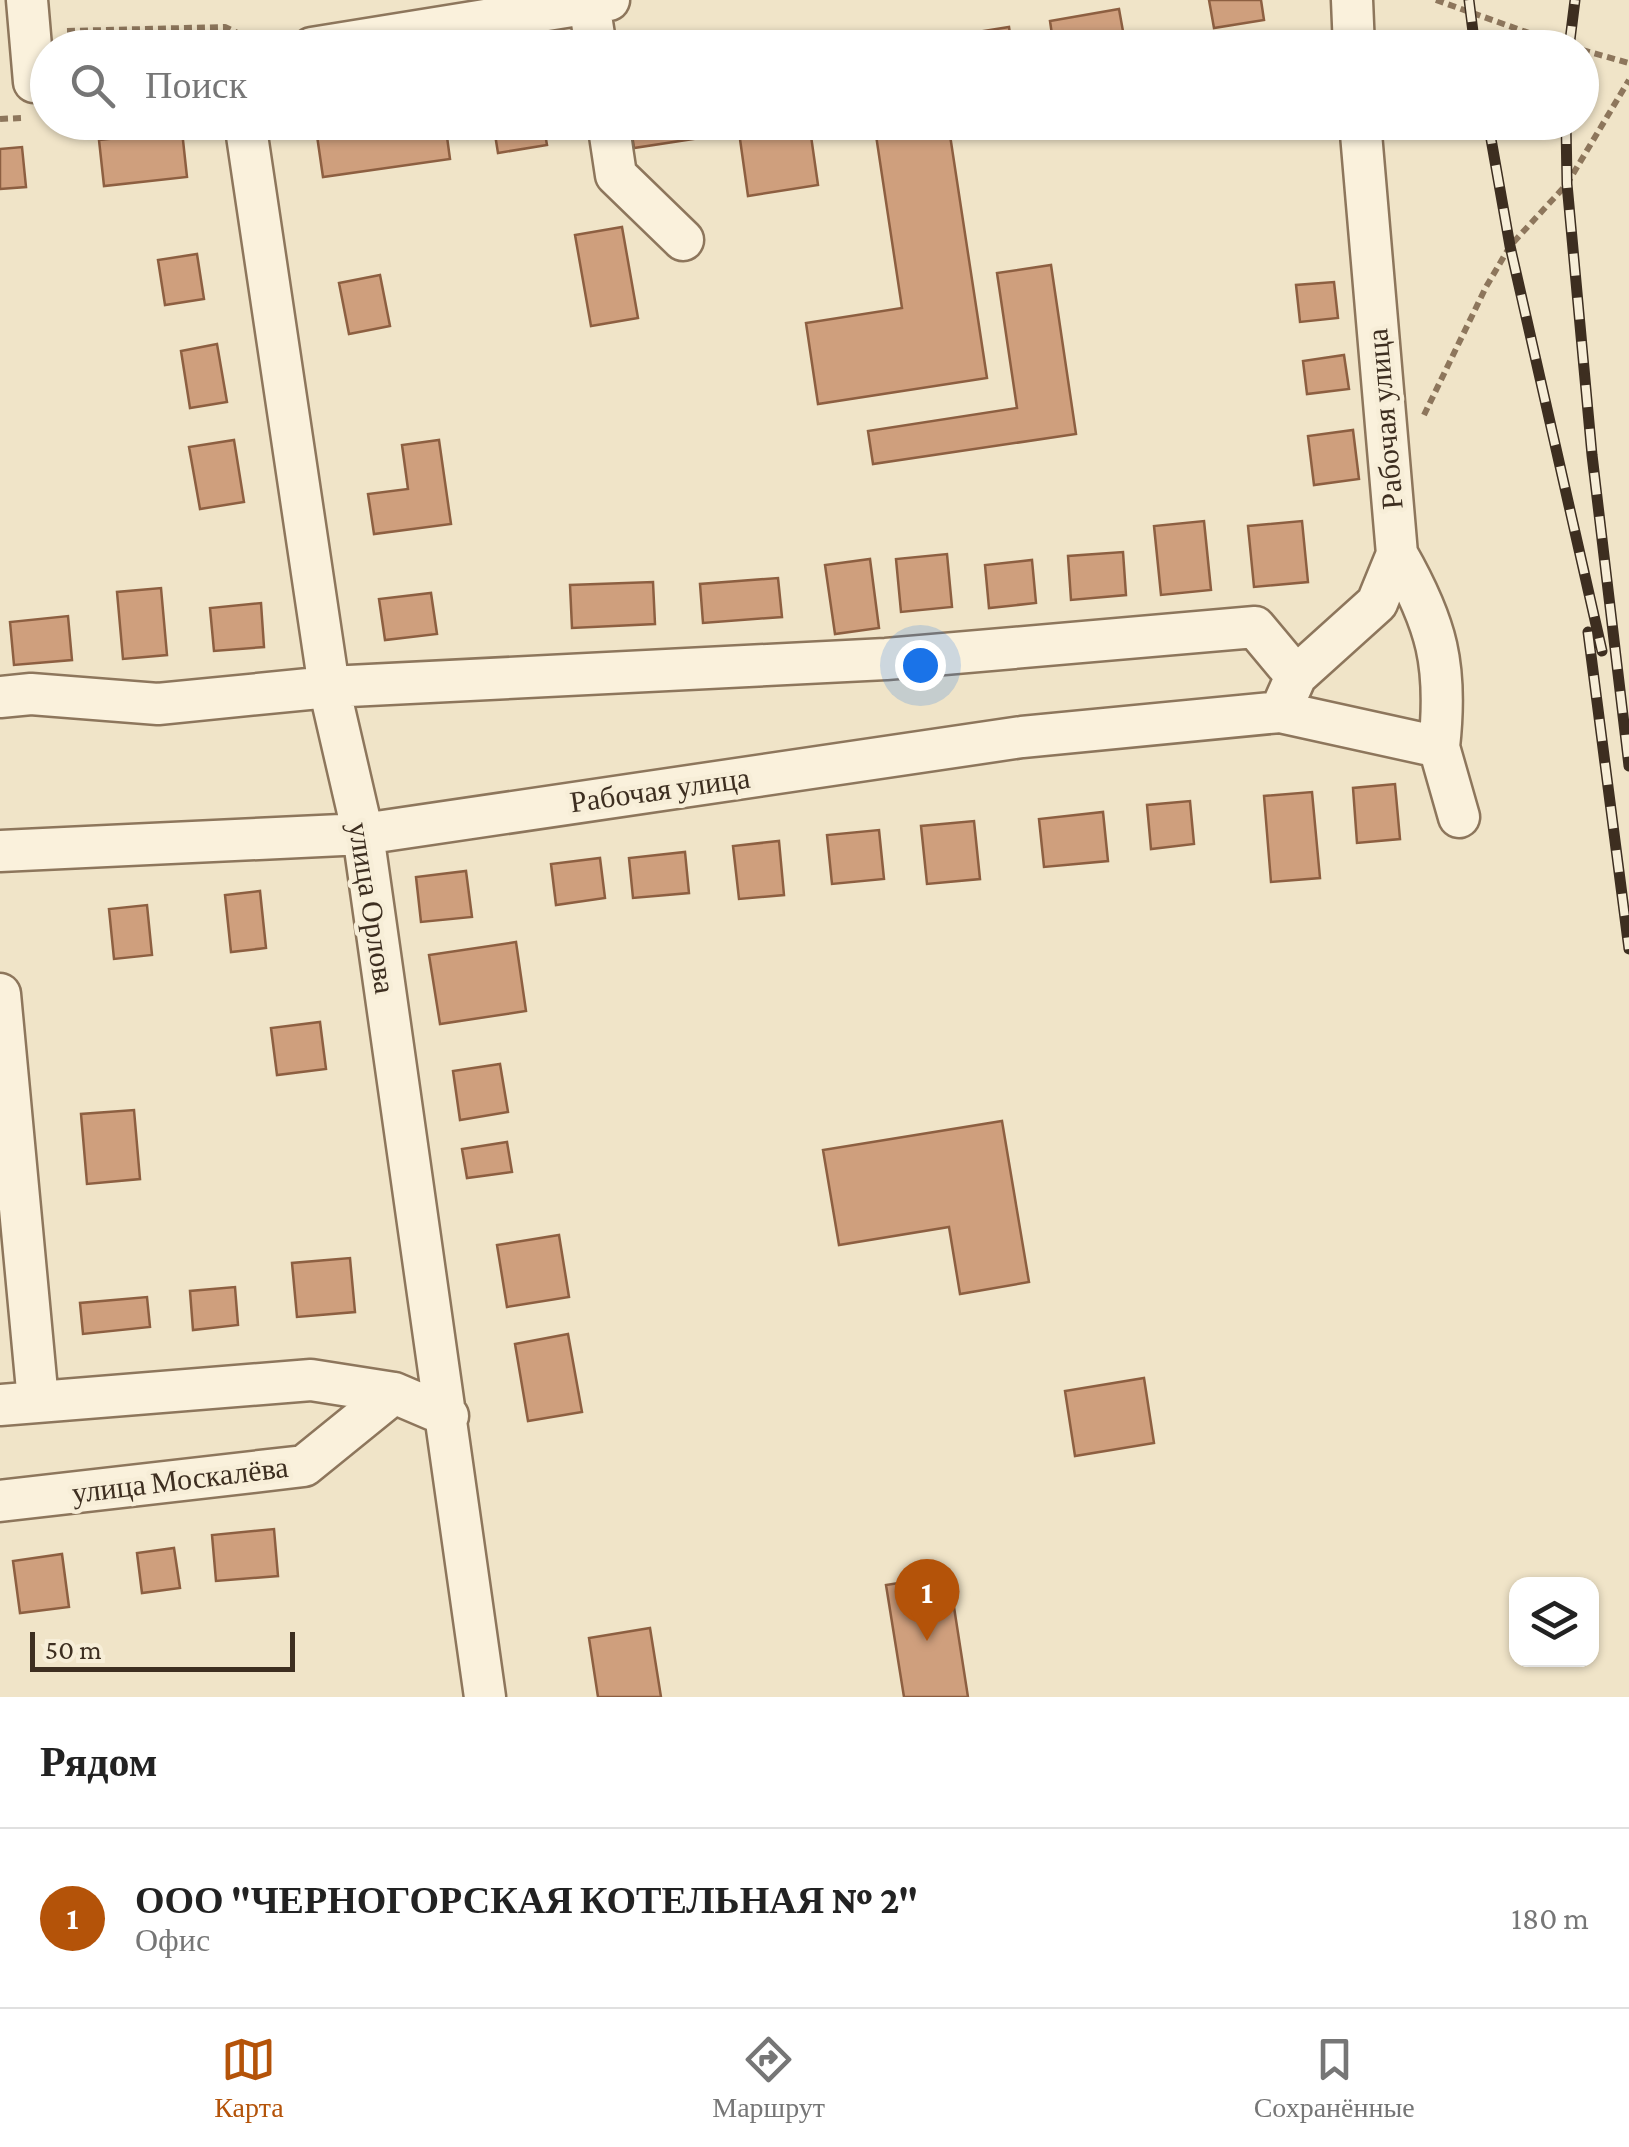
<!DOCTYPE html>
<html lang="ru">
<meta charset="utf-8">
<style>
body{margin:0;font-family:"Crimson Pro",serif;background:#f2f2f2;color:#222}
.controls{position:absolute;right:30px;bottom:30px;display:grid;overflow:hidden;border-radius:20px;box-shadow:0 2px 8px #0004}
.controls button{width:90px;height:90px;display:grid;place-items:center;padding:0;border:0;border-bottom:2px solid #e0e0e0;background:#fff;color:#222;font:50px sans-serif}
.scale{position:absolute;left:30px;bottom:25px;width:265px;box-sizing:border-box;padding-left:10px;border:5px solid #3d2e20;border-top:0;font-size:28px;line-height:35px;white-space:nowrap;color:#3d2e20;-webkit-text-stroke:8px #f7eed8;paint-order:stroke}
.you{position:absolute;left:920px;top:665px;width:35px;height:35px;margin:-25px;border:8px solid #fff;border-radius:50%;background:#1a73e8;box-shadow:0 0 0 15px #1a73e833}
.badge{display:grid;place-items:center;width:65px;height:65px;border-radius:50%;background:#b45309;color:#fff;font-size:32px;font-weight:700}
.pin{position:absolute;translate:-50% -82px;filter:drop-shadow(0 2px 5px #0008)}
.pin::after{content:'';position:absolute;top:52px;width:35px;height:30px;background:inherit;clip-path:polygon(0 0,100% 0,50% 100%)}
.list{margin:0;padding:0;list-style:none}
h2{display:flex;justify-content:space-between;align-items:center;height:130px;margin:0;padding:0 40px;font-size:42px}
h2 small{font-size:32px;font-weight:400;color:#767676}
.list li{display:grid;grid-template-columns:65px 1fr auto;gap:30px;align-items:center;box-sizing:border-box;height:180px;padding:0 40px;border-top:2px solid #e0e0e0}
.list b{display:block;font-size:38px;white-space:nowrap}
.list p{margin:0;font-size:32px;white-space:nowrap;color:#767676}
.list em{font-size:32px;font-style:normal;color:#767676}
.icon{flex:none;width:55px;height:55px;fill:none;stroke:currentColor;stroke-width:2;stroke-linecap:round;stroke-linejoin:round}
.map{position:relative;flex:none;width:1629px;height:1697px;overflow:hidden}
.search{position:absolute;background:#fff;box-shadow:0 2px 8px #0004;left:30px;right:30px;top:30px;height:110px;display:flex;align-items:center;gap:25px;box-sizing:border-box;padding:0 35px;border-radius:55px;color:#767676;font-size:38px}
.sheet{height:310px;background:#fff}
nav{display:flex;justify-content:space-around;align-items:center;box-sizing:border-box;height:140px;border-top:2px solid #e0e0e0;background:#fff;font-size:28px;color:#767676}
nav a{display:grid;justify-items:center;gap:5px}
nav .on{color:#b45309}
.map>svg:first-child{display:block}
</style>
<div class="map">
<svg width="1629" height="1697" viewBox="0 0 1629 1697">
<rect width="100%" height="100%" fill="#f0e4c8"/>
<!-- building -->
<path fill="#cf9f7d" stroke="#8d5f41" stroke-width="2.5" d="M1209,0h52l3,20 -50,8z
M1119,9l7,39h-72l-4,-27z
M1009,27l3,21h-39l-2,-15z
M935,36l2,12h-74l13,-2z
M315,122h130l5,37 -127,18z
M493,122h50l4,23 -49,8z
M630,122h179l9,63 -70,11 -9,-64 -105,16z
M874,122h74l39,256 -169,26 -12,-81 96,-15z
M182,131l5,46 -83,9 -5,-46z
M22,147l4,40 -26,2v-40z
M622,227l16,91 -47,8 -16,-91z
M197,254l7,45 -39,6 -7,-45z
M1051,265l25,169 -203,30 -5,-33 149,-23 -20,-135z
M380,275l10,51 -41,8 -10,-51z
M1334,282l4,36 -38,4 -4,-37z
M217,344l10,58 -37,6 -9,-57z
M1344,355l5,34 -42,5 -4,-33z
M1353,430l6,49 -45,6 -6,-49z
M234,440l10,62 -44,7 -11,-62z
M439,440l12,84 -77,10 -6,-40 40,-5 -6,-44z
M1204,521l7,69 -50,5 -7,-69z
M1302,521l6,61 -54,5 -6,-61z
M1123,552l3,43 -55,5 -3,-44z
M947,554l5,53 -51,5 -5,-53z
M870,559l9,69 -44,6 -10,-69z
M1032,560l4,43 -47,5 -4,-43z
M778,578l4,39 -79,6 -3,-39z
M653,582l2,42 -83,4 -2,-43z
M161,588l6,67 -44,4 -6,-67z
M431,593l6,41 -52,6 -6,-41z
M261,603l3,44 -50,4 -4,-43z
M68,616l4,44 -58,5 -4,-43z
M1395,784l5,55 -43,4 -4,-55z
M1312,792l8,86 -49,4 -7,-86z
M1190,801l4,43 -43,5 -4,-44z
M1103,812l5,49 -64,6 -5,-48z
M974,821l6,58 -53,5 -6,-58z
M879,830l5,49 -52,5 -5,-49z
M779,841l5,54 -45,4 -6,-53z
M685,852l4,41 -56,5 -4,-40z
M600,858l5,40 -49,7 -5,-41z
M466,871l6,46 -51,5 -5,-45z
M260,891l6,57 -35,4 -6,-57z
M147,905l5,50 -38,4 -5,-50z
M516,942l10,69 -86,13 -11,-69z
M320,1022l6,47 -49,6 -6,-47z
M500,1064l8,48 -48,8 -7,-49z
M134,1110l6,69 -53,5 -6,-70z
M1002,1121l27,161 -69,12 -11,-67 -110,18 -16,-95z
M507,1142l5,30 -45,6 -5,-29z
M559,1235l10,62 -62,10 -10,-62z
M350,1258l5,54 -58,5 -5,-54z
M235,1287l3,38 -45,5 -3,-39z
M147,1297l3,30 -67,7 -3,-31z
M568,1334l14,78 -54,9 -13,-77z
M1144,1378l10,65 -79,13 -10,-65z
M274,1529l4,47 -62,5 -4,-46z
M174,1548l6,40 -38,5 -5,-40z
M62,1554l7,53 -49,6 -7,-52z
M949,1575l19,122h-64l-18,-112z
M650,1628l11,69h-63l-9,-59z"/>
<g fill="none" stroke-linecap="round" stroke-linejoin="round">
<!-- minor casing -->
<g stroke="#8d765c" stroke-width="45">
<path id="minor" d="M27,0l7,82
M1352,0l2,48
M589,3l7,45
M312,48l297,-48
M245,122l84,565 34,147 122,863
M608,122l8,53 67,65
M0,697l31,-3 127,10 171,-17 557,-28 369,-32 41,49 81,-73 20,-49 -37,-432
M1280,712l159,35c9,-81 -2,-123 -42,-193
M1439,747l20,70
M0,851l363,-17 659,-97 258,-25 16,-36
M0,994l38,407
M0,1405l311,-25 83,13 54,23
M0,1501l304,-35 90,-73"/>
</g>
<!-- path -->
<path stroke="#8d765c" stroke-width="6" stroke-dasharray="8 5" stroke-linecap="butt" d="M1436,0l135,48
M67,31l158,-4 21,10 35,-4
M1582,50l47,13
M0,119l21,-1
M1424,415l62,-128 24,-41 57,-62 62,-104"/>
<!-- minor -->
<use href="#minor" stroke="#faf1dc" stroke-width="40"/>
<!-- rail casing -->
<g stroke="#3d2e20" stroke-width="11">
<path id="rail" d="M1469,0l6,48
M1569,48l6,-48
M1488,122l22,124 92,405
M1566,122l1,62 25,271 37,311
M1588,632l41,317"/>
</g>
<!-- rail -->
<use href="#rail" stroke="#f7eed8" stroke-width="8" stroke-dasharray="22" stroke-linecap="butt"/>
</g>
<g text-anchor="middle" stroke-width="9" stroke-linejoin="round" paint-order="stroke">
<!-- street labels -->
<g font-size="30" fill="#3d2e20" stroke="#f7eed8">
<text transform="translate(1385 419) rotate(-95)" y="10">Рабочая улица</text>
<text transform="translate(660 790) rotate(-8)" y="10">Рабочая улица</text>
<text transform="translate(372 908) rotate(81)" y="10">улица Орлова</text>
<text transform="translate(180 1480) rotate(-7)" y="10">улица Москалёва</text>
</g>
</g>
</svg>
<div class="controls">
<button><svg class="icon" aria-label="layers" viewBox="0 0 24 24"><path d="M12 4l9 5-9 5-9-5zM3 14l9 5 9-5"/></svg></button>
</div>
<div class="scale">50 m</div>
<div class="you"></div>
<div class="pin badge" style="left:927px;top:1641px">1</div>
<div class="search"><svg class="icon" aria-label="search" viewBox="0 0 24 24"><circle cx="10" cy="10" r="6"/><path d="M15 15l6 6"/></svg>Поиск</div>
</div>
<section class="sheet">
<h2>Рядом<small></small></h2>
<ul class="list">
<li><span class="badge">1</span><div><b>ООО &quot;ЧЕРНОГОРСКАЯ КОТЕЛЬНАЯ № 2&quot;</b><p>Офис</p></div><em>180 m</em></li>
</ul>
</section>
<nav>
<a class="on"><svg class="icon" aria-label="map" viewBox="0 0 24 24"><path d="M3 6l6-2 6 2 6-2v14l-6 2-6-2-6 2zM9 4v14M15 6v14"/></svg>Карта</a>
<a><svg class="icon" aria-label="directions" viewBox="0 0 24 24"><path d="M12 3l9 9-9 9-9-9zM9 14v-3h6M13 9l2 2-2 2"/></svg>Маршрут</a>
<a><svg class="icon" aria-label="saved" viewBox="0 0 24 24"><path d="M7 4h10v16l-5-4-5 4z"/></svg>Сохранённые</a>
</nav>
